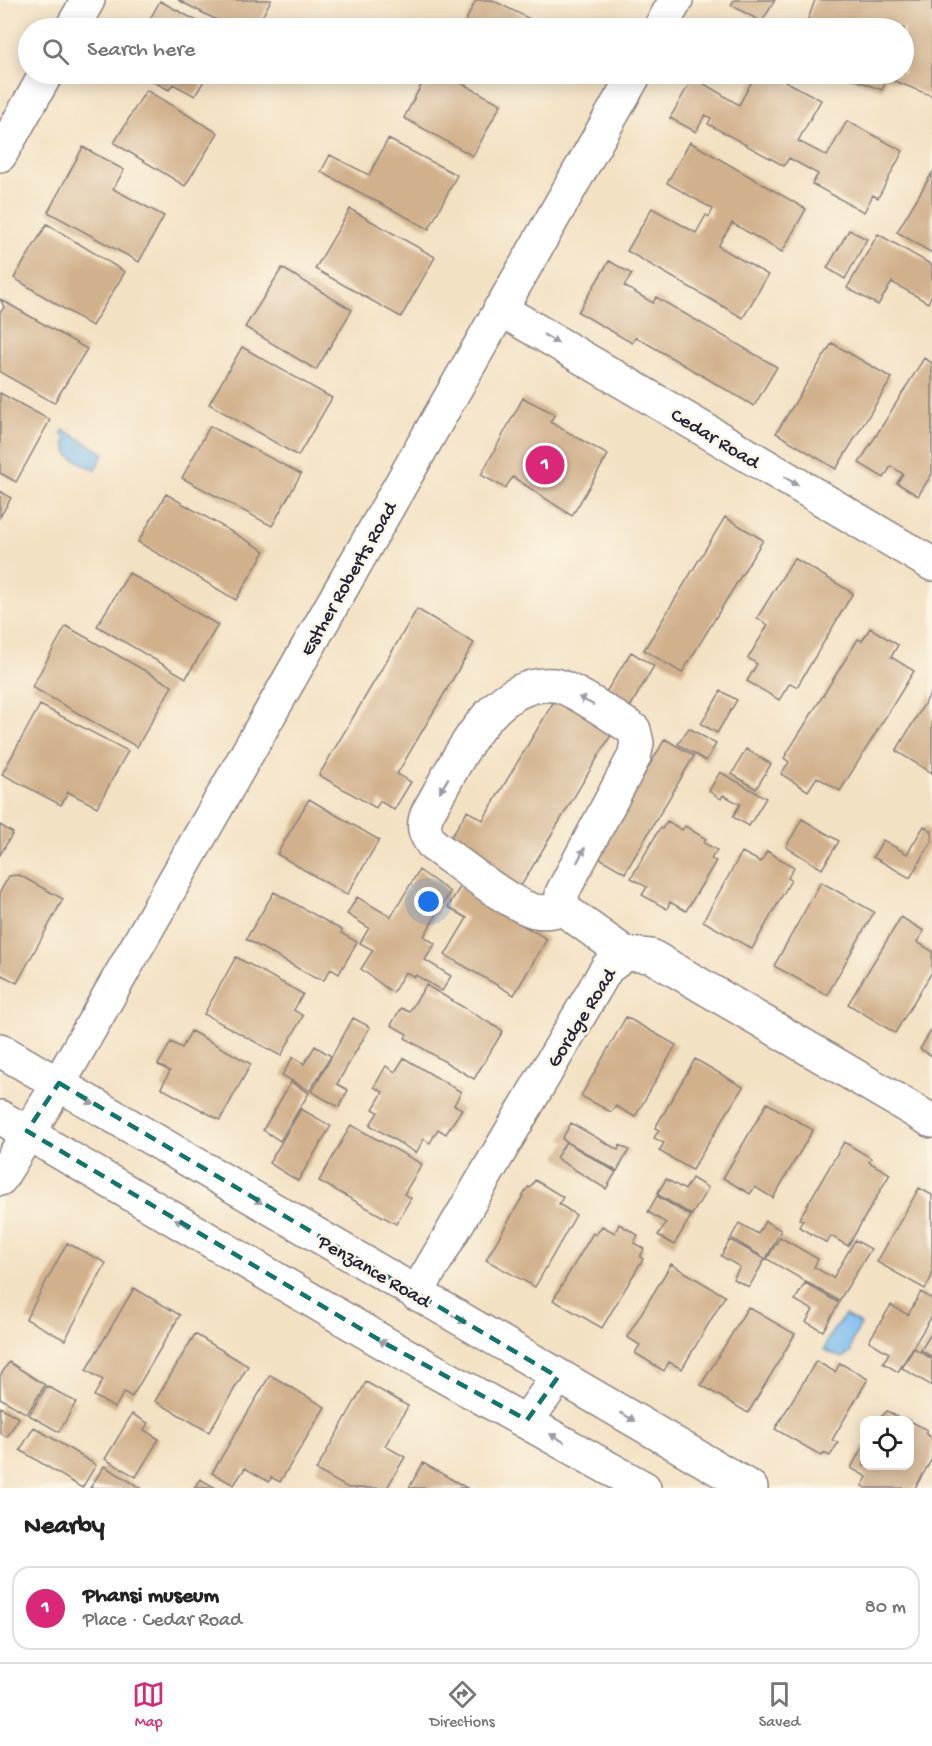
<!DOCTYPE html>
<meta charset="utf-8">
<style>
body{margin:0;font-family:"Gochi Hand",sans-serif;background:#f6f6f6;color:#222}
.controls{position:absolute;right:18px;bottom:18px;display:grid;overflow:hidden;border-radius:12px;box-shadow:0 3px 15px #0003}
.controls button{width:54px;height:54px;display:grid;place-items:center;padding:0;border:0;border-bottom:2px solid #e0e0e0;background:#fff;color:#222;font:30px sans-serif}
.you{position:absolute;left:429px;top:902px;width:21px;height:21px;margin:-15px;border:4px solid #fff;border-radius:50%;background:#1a73e8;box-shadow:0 0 0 9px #1a73e833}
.badge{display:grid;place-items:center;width:39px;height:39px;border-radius:50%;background:#db2777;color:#fff;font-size:20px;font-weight:700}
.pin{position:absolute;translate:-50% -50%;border:3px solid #fff;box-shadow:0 2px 6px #0006}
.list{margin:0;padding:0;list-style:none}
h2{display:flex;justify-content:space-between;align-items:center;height:78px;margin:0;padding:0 24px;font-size:26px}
h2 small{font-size:20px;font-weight:400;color:#767676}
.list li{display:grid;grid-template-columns:39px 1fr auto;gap:18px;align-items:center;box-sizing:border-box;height:84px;margin:0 12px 12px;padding:0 12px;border:2px solid #e0e0e0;border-radius:18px}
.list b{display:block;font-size:22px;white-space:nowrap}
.list p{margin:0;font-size:20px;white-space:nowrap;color:#767676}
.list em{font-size:20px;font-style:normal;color:#767676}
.icon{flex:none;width:33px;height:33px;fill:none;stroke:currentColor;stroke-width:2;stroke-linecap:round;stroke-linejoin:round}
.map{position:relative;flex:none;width:932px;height:1488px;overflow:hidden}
.search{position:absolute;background:#fff;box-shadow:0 3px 15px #0003;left:18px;right:18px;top:18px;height:66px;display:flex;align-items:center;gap:15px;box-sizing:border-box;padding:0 21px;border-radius:33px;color:#767676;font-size:22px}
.sheet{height:174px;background:#fff}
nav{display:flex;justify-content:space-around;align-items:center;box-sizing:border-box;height:84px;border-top:2px solid #e0e0e0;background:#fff;font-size:16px;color:#767676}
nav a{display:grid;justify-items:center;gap:3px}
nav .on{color:#db2777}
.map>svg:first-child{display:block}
</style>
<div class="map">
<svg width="932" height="1488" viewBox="0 0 932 1488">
<rect width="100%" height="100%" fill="#fcf5e5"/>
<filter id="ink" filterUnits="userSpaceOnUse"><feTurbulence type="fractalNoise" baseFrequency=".0167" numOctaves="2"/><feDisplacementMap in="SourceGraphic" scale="12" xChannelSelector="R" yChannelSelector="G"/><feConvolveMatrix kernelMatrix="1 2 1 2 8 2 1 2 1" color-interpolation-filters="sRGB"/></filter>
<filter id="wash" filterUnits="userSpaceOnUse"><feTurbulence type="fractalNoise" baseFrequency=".008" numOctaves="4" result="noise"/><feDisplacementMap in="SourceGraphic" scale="24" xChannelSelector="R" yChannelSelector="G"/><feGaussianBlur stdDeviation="1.35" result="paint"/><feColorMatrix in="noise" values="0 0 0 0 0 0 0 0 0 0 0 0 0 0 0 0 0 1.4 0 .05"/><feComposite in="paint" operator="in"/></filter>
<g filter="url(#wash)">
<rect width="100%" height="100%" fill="#f3e1c3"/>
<!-- water -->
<path fill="#7abcef" stroke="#4e6f95" stroke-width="1.5" d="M64,430l40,23 -9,17 -26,-14 -4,-12 1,-6 -5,-4z
M845,1315l16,9 -9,17 -1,11 -9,6 -18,-8 5,-14z"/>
<g id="blocks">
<!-- building -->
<path fill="#d1b18c" d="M178,0h93l-15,28h-24z
M476,0h16l50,25 -2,3h-78z
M734,0h41l-13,22 -31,-17z
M815,0h117v96l-45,-18 -5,12 -42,-16h64v-46h-99z
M160,1l50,27h-65z
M139,74h69l-13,22 -22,-12 -4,6z
M427,74h17l57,30 -28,52 -69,-38z
M756,74h16l49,26 -23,41 29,15 20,-35 56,30 -25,47 -5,-3 -9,17 -52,-28 6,-10 -29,-16 -5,8 -76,-42 3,-6 -6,-3 -9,17 -26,-14 23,-41 46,28z
M146,90l72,43 -33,53 -71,-43z
M388,139l69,36 -28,54 -108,-57 9,-17 39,20z
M690,142l116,67 -24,43 -50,-29 -14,23 50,29 -25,43 -116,-67 25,-43 44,25 10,-18 3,2 4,-8 -46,-26z
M83,147l41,23 -11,19 51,27 -25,46 -91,-50z
M932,173v80l-35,-21z
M350,209l85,48 -34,60 -86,-48z
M47,224l78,48 -33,54 -78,-48z
M849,230l18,9 -22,40 -18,-11z
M878,234l54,31v30l-4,8 -36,-21 -14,23 -31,-17z
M609,261l23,13 -8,12 29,17 3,-6 121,70 -23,39 -118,-69 -4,6 -54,-31z
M282,268l70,42 -36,60 -71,-43z
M0,299l87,50 -33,54 -54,-31v-59l4,-6z
M832,343l60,35 -56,91 -60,-36z
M242,347l90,51 -34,58 -89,-52z
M924,358l8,5v111l-14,22 -21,-13 6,-9 -12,-8 -7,12 -25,-15z
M0,393l50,27 -34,62 -16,-9z
M523,398l32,16 -5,8 58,33 -36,61 -59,-39 -8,11 -24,-13z
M210,426l91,48 -29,52 -90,-48z
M0,491l11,7 -11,19z
M166,494l99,57 -29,49 -98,-58z
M725,517l38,23 -81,133 -38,-23z
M794,558l59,35 -56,94 -7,-4 -11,17 -32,-19 10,-17 -9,-6 20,-33 -11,-7z
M129,573l89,52 -32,53 -89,-52z
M417,609l57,34 -77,131 14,8 -17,28 -14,-9 -4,7 -57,-33z
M66,626l106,60 -35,61 -105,-60z
M870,628l28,17 -7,12 23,14 -74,120 -23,-14 -9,14 -27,-17 8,-12 -5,-4 74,-119 4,2z
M631,652l23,14 -28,48 -25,-14z
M560,691l57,34 -99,166 -70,-49 19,-31 16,9z
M721,691l16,9 -20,33 -16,-9z
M932,691v82l-36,-22z
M40,705l88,46 -31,56 -29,-15 -7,13 -59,-31z
M689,728l27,16 -10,17 -28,-17z
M665,739l29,17 -69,117 -29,-17z
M746,749l25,15 -15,25 -24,-15z
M720,772l46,26 -17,28 -16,-9 7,-13 -17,-9 -2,4 -12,-8z
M309,799l70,41 -32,55 -70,-41z
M802,819l37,22 -17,28 -36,-22z
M667,821l15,9 3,-4 21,13 -2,4 13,7 -6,9 5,2 -30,50 -16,-9 -3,7 -25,-14 5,-8 -16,-9 29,-50 2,1z
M0,825l13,8 -13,22z
M924,826l8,5v10l-22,37 -37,-21 10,-17 24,14z
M767,851l27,16 -6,11 3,2 -39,69 -49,-28 39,-69 19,10z
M419,870l31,22 -26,44 11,8 -10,16 26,16 -9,15 -26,-16 -1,2 -10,-5 -12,21 -32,-24 12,-19 -13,-7 9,-15 -22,-14 10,-17 34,20z
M19,875l44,24 -46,84 -17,-9v-82l9,-16z
M463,882l23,13 -4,7 65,37 -33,56 -69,-40 22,-37 -19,-11z
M821,882l53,30 -47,83 -53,-29z
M274,892l68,38 -1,3 16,9 -18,32 -8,-5 -7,11 -9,-2 -69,-39z
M901,917l23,14 -7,11 15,9v21l-37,61 -47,-29z
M236,957l67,37 -9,16 9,6 -22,40 -77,-42z
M426,985l77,46 -29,48 -69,-41 2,-4 -16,-9 10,-17 8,4z
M626,1017l50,28 -41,72 -19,-11 -5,6 -30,-16z
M353,1018l17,9 -33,57 11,6 -9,17 -27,-15z
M932,1029v27l-12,-7z
M191,1031l60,33 -31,56 -59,-32 9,-17 -12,-6 13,-23 11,6z
M315,1046l16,10 -21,35 -28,-16 11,-18 11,7z
M404,1058l57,34 -7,13 8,4 -16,25 -8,-5 -8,14 -6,-4 -8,14 -46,-28 8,-13 -5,-3 10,-17 -9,-5 12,-21 9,6z
M695,1059l48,28 -51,83 -33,-19 5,-8 -10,-5 5,-8 -4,-2z
M291,1082l18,11 -29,48 -17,-11z
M767,1103l46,27 -40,68 -18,-11 -5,7 -27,-16z
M301,1109l30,17 -33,55 -29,-18z
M571,1123l47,27 2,-5 9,5 -12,21 -55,-32z
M351,1125l71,39 -18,30 7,4 -15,26 -77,-43z
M566,1142l50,30 -10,17 -50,-31z
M844,1142l27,16 -2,4 21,12 -42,72 -17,-10 -4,7 -28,-16 4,-7 -4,-1z
M692,1178l16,10 -16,27 -35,-21 9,-15 19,11z
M535,1180l28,17 -4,7 17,11 -41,72 -49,-27 42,-73 2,1z
M919,1188l13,7v81l-7,13 -48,-27z
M657,1196l34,20 -17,29 -16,-10 8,-12 -18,-11z
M765,1221l16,9 -15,29 -35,-21 8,-15 19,11z
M619,1224l19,11 -4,8 10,6 -4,8 3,2 -41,69 -49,-28 40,-67 3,2 6,-9 13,7z
M780,1237l38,22 -4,8 19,11 22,-38 16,9 -32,52 -72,-42z
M730,1240l35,19 -16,28 -16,-8 7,-12 -19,-11z
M67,1243l39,20 -41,77 -39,-21z
M671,1264l54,32 -43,73 -13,-7 -5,9 -29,-18 5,-8 -13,-8z
M805,1283l34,20 -16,28 -17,-9 7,-12 -18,-10z
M134,1288l46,27 -48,82 -8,-5 -9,16 -21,-12 9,-16 -17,-10z
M921,1292l11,7v17l-34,56 -15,-9 6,-10 -20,-12 22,-36 17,10z
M748,1307l47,27 -47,79 -47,-28z
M932,1332v25l-11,-7z
M195,1334l53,32 -39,66 -54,-31z
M914,1348l18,11v27l-30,-18z
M816,1361l19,11 5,-9 28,16 -36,61 6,3 -8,13 -6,-3 -2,3 -47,-27z
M9,1362l36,23 -18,29 -27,-16v-22z
M270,1375l55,32 -45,75 -9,-5 -2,5 -24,-14 -11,17 -22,-12z
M366,1382l42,24 -23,40 20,11 -18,31h-39l-32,-18z
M47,1386l29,16 -17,30 -30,-17z
M0,1407l19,11 -12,19 -7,-4z
M887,1411l16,9 2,-2 22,12 -2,3 7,5v21l-17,29h-50l-3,-2 5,-9 -16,-9 13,-24v22h46v-46h-32z
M132,1414l16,9 -4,7 15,9 -23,38 -31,-18z
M34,1427l62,38 -14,23 -62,-38z
M423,1463l44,25h-58z
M104,1466l37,22h-51z
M200,1479l16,9h-22z"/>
</g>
</g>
<g filter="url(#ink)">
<use href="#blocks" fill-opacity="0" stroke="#8a827f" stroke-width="1.5"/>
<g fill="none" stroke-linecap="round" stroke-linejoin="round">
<!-- minor casing -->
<g stroke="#8a827f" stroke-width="36">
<path id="minor" d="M72,28l16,-28
M660,28l16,-28
M0,155l46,-81
M500,309l432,255
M563,909l-1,-16 72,-136 3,-14 -3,-13c-15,-10 -65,-44 -80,-45 -64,-6 -99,82 -126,127 -6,14 -4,21 5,33 25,17 75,59 102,66 10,2 18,0 28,-2l63,45
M0,1050l751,438
M0,1117l388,228 256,143
M0,1179l59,-96 576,-1009
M416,1294l191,-326 19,-14 25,2 281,165
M527,1420l31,-43"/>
</g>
<!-- minor -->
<use href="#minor" stroke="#fff" stroke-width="33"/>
</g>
<!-- one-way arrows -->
<defs><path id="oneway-solid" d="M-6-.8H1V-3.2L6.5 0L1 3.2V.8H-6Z" transform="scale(1.5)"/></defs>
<g fill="#9c9ca7">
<use href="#oneway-solid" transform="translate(551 339) rotate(31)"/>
<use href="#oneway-solid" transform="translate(791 481) rotate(31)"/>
<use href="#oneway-solid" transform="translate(586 701) rotate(-152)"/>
<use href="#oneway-solid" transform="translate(444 785) rotate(121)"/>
<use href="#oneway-solid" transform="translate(581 855) rotate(-62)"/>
<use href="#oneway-solid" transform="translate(87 1100) rotate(31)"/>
<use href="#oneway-solid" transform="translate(255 1199) rotate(31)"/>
<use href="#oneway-solid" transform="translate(182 1223) rotate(-149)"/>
<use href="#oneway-solid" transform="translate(459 1319) rotate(30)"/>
<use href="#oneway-solid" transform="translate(386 1344) rotate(-150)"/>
<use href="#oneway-solid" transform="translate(628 1417) rotate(30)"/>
<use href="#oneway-solid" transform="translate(557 1438) rotate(-150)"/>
</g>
</g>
<!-- marked area -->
<path fill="none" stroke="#0f766e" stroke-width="4.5" stroke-dasharray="12 8" stroke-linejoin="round" d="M59,1083l499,294 -31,43 -139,-75 -361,-214z"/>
<g text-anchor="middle" stroke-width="5" stroke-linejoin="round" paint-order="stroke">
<!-- street labels -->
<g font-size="20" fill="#22223b" stroke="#fcf5e5">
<text transform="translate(716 437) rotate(31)" y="7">Cedar Road</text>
<text transform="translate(347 578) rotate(-60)" y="7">Esther Roberts Road</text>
<text transform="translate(580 1017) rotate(-58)" y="7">Gordge Road</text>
<text transform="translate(375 1270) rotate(30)" y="7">Penzance Road</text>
</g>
</g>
</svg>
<div class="controls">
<button><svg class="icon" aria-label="locate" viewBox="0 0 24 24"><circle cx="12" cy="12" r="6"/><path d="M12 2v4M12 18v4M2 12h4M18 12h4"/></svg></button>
</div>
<div class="you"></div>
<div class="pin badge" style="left:545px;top:465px">1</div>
<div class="search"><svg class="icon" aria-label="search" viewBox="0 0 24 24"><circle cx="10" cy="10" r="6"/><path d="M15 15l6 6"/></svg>Search here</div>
</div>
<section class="sheet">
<h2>Nearby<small></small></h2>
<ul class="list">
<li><span class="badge">1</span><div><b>Phansi museum</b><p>Place · Cedar Road</p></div><em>80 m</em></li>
</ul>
</section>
<nav>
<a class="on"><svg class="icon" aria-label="map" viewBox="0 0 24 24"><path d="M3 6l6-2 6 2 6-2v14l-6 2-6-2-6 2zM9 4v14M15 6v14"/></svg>Map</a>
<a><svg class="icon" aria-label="directions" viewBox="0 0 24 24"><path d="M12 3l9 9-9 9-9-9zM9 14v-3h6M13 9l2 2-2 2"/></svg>Directions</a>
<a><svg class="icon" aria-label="saved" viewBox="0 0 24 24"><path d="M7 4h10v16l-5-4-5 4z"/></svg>Saved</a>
</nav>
